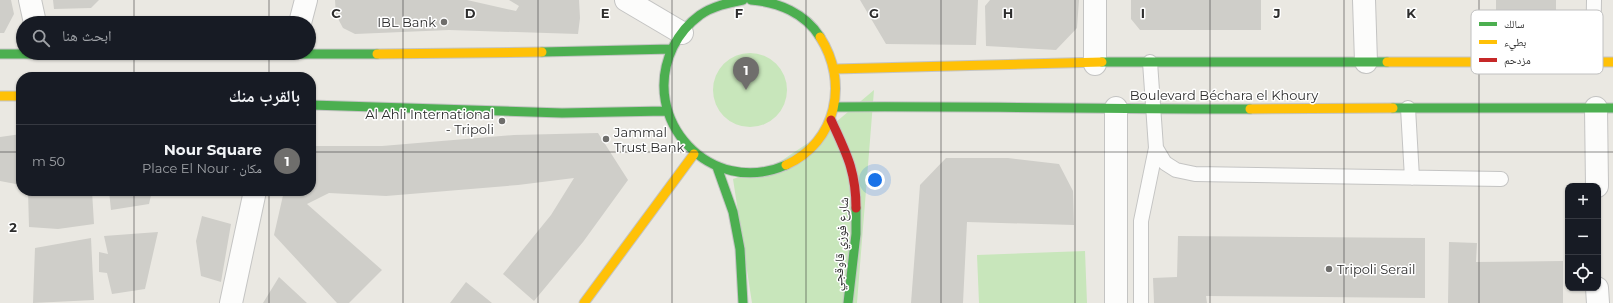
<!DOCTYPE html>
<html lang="ar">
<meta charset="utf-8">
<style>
body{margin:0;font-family:Montserrat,"Noto Naskh Arabic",sans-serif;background:#242831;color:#f1f3f6;direction:rtl}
.controls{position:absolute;right:12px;bottom:12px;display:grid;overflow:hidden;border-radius:8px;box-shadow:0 1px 3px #0004}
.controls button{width:36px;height:36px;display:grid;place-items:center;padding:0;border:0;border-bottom:1px solid #363941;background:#171b24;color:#f1f3f6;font:20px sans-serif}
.you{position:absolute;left:875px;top:180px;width:14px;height:14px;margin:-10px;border:3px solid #fff;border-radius:50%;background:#1a73e8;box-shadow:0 0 0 6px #1a73e833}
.badge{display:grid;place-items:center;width:26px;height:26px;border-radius:50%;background:#6f6e6c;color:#fff;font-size:13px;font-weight:700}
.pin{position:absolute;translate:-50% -33px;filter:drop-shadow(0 1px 2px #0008)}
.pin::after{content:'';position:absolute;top:21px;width:14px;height:12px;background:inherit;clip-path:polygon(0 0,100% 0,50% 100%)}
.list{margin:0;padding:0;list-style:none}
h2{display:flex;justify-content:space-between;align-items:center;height:52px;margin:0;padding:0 16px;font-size:17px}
h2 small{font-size:13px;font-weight:400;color:#9ea1a6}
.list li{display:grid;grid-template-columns:26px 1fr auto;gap:12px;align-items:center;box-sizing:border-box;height:72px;padding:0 16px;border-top:1px solid #363941}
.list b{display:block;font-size:15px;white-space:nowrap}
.list p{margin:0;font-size:13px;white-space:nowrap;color:#9ea1a6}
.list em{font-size:13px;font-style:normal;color:#9ea1a6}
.icon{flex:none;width:22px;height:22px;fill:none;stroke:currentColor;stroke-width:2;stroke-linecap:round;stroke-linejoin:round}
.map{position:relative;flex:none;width:1613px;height:303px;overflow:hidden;direction:ltr}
.search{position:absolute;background:#171b24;box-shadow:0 1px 3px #0004;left:16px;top:16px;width:300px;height:44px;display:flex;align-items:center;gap:10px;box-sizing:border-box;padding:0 14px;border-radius:22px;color:#9ea1a6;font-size:15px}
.panel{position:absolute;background:#171b24;box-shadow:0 1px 3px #0004;left:16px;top:72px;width:300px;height:124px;border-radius:16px;direction:rtl}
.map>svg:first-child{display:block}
</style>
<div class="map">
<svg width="1613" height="303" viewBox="0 0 1613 303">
<rect width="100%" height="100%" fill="#eae8e2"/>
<!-- green -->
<path fill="#c8e6bb" d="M713 90a37 37 0 1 1 74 0a37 37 0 1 1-74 0Z
M874,90l-17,213h-105l-19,-124 45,-16 45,-30z
M1085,251l2,52h-108l-2,-48z"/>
<!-- building -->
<path fill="#cfcec9" d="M0,0h11l3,14 -10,19h-4z
M53,0h46l-8,8 -37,1z
M335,0h132l49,11 3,-5 -10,-6h70l1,18 -2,16 -129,-4 -94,4 -12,-6 -7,-13z
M860,0h118l-2,45 -90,-1z
M990,0h89l-2,28 -21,22 -70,-4 -1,-40z
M1131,0h130v30h-121l-9,-11z
M1496,0h60v26h-60z
M598,133l30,47 -45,62 -49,59 -31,-27 48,-59 23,-37 -56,7 -132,11 -57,-3 -22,11 75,66 -33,33h-12l-63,-68 10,-44h27v-45h71l132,-11z
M21,134v51l-21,-4v-44z
M946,158h62l51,6 14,27 1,34 -107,-3 -4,81h-52l9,-118z
M28,191h64l2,33 -36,5 -29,-2z
M109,191h43l-3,13 -38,6z
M202,216l29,8 -10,58 -20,-6 -5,-35z
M158,232l-13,57 -33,5 -5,-21 -8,-1v-20l9,2 -4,-18z
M1178,236l247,2v60l-219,-2 1,7h-53l-1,-25 24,-1z
M91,238l3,62 -61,3 2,-55z
M1449,242l28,1 -1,19 87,-1v42h-115z
M279,277l28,26h-44z
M466,282l26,21h-42z"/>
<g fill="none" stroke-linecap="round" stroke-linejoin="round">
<!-- lane casing -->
<g stroke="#c4c4c3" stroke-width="16">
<path id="lane" d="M1150,62l6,86 9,15 11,7 19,4 306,5
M1593,63l1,-63
M1408,108l4,70
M1141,303v-82l15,-73"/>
</g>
<!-- street casing -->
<g stroke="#c4c4c3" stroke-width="24">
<path id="street" d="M30,0l5,23
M626,0l56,33
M1364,0l2,62
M300,23l6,-23
M1095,64v-64
M1596,108l1,78
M1597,288l1,15
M231,303l24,-112
M1116,303v-195"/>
</g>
<!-- fast casing -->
<g stroke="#c4c4c3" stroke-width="11">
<path id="fast" d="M743,0c-15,3 -30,6 -43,15 -11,8 -21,20 -27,32 -35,73 38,151 113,118
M751,0c27,2 54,13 69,37
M542,52l130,-3
M0,54h377
M1102,62h285
M311,105l251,8 104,-2
M834,107c139,-1 277,2 416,2
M1393,108h220
M717,167l16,45 7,37 3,54
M848,303l8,-69v-26"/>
</g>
<!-- slow casing -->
<g stroke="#c4c4c3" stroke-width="11">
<path id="slow" d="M377,54l165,-2
M1387,62h226
M835,69l267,-7
M0,96h21
M1250,109l143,-1
M786,165c51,-23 63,-83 34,-128
M584,303l110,-149"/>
</g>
<!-- jam casing -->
<g stroke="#c4c4c3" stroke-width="11">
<path id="jam" d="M831,120c15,33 25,50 25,88"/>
</g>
<!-- lane -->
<use href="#lane" stroke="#fcfcfb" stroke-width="14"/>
<!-- street -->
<use href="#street" stroke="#fcfcfb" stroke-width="22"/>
<!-- fast -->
<use href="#fast" stroke="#4caf50" stroke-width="9"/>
<!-- slow -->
<use href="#slow" stroke="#ffc107" stroke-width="9"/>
<!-- jam -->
<use href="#jam" stroke="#c62828" stroke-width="9"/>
</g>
<!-- grid -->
<path fill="none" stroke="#2d2d2d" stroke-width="1" stroke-opacity="0.55" d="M134,0v23M269,0v23M403,0v303M538,0v303M672,0v303M806,0v303M941,0v303M1075,0v303M1210,0v303M1344,0v303M1479,0v303M134,53v24M269,53v24M0,152h21M311,152h1302M134,191v112M269,191v112"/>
<!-- markers -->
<g fill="#6f6e6c" stroke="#fff" stroke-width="1.5">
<circle cx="444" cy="22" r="4"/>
<circle cx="502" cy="121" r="4"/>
<circle cx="606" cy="139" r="4"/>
<circle cx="1329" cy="269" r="4"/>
</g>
<g text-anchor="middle" stroke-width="3" stroke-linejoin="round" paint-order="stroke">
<!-- poi labels -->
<g font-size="13" fill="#2d2d2d" stroke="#fff" text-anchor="end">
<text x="436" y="27">IBL Bank</text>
<text x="494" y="119">Al Ahli International<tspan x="494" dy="15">- Tripoli</tspan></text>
<text x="614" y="137" text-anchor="start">Jammal<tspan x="614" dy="15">Trust Bank</tspan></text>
<text x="1337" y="274" text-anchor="start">Tripoli Serail</text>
</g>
<!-- street labels -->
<g font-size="13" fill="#2d2d2d" stroke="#fff">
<text x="1224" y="100">Boulevard Béchara el Khoury</text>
<text transform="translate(840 244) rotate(-86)" y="5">شارع فوزي قاوقجي</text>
</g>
</g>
<!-- legend -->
<rect x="1471" y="10" width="132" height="64" rx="6" fill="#fff" stroke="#c0c0c0" stroke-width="1"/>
<rect x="1479" y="22" width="18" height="4" fill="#4caf50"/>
<rect x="1479" y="40" width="18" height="4" fill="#ffc107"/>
<rect x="1479" y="58" width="18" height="4" fill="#c62828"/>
<g font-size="11" fill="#2d2d2d">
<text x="1504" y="28">سالك</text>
<text x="1504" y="46">بطيء</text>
<text x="1504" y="64">مزدحم</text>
</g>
<g font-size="13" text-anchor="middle" font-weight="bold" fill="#2d2d2d" stroke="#fff" stroke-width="3" stroke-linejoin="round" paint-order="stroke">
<text x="336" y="18">C</text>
<text x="470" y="18">D</text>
<text x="605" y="18">E</text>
<text x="739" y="18">F</text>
<text x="874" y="18">G</text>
<text x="1008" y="18">H</text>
<text x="1143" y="18">I</text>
<text x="1277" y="18">J</text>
<text x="1411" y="18">K</text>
<text x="13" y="232">2</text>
</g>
</svg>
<div class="controls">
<button>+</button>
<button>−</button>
<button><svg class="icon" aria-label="locate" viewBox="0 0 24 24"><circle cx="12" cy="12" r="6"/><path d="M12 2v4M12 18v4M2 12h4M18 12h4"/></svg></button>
</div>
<div class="you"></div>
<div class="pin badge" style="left:746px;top:90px">1</div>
<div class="search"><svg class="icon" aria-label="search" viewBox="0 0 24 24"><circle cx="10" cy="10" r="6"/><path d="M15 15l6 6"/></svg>ابحث هنا</div>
<section class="panel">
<h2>بالقرب منك<small></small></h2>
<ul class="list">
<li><span class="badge">1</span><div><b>Nour Square</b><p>مكان · Place El Nour</p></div><em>50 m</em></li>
</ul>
</section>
</div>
